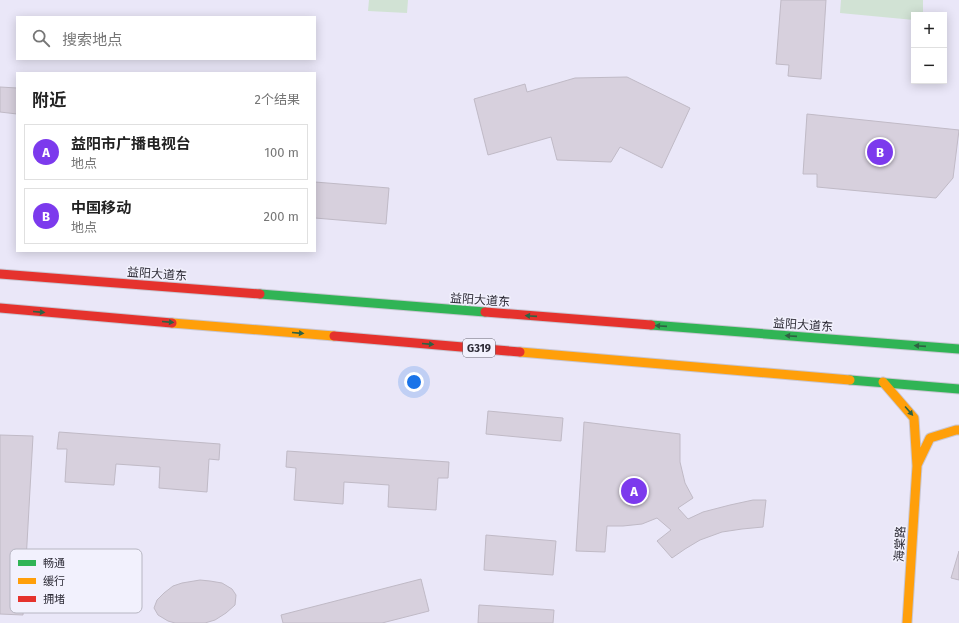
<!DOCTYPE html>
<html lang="zh">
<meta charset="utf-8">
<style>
body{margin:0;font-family:"Fira Sans","Noto Sans SC",sans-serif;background:#f6f6f6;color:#222}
.controls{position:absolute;right:12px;top:12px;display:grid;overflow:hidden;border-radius:0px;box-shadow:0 2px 10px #0003}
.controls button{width:36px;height:36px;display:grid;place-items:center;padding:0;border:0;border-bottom:1px solid #e0e0e0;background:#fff;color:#222;font:20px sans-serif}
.you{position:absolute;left:414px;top:382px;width:14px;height:14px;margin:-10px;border:3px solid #fff;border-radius:50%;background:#1a73e8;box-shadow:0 0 0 6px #1a73e833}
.badge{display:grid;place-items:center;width:26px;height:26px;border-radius:50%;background:#7c3aed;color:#fff;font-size:13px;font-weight:700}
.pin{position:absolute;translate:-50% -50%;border:2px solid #fff;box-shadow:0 1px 4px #0006}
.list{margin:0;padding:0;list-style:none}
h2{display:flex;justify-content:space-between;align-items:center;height:52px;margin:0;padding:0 16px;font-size:17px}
h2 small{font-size:13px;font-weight:400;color:#767676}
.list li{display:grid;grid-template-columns:26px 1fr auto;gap:12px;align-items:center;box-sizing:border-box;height:56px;margin:0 8px 8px;padding:0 8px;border:1px solid #e0e0e0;border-radius:0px}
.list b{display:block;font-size:15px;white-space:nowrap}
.list p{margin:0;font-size:13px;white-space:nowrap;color:#767676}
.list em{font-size:13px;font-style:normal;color:#767676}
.icon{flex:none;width:22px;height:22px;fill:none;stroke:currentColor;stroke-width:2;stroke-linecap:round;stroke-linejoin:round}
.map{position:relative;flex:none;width:959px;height:623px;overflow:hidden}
.search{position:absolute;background:#fff;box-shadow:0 2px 10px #0003;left:16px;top:16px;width:300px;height:44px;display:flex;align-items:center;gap:10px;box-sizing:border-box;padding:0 14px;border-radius:0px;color:#767676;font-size:15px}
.panel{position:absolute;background:#fff;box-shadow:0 2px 10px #0003;left:16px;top:72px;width:300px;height:180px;border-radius:0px}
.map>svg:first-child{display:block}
</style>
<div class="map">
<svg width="959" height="623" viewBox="0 0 959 623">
<rect width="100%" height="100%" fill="#eae7f8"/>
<!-- green -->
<path fill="#d1e2d4" d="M369,0h39l-1,13 -39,-2z
M841,0h82v15h-9v5l-74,-7z"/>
<!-- building -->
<path fill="#d7d0dd" stroke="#c0bac6" d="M781,0h45l-5,79 -33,-3 1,-11 -13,-1z
M627,77l63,31 -28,60 -42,-21 -9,15 -54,-2 -6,-23 -63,18 -14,-56 51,-15 2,8 48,-14z
M0,87l17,1v26l-17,-2z
M807,114l152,16 -6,48 -17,20 -119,-11v-13h-14z
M315,182l74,6 -3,36 -71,-6z
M488,411l75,7 -2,23 -75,-7z
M584,422l96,12v28l5,21 8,15 -15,10 10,11 15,-7 27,-7 23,-5h13l-3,27 -21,2 -20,3 -22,8 -15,9 -13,9 -15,-17 14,-11 -14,-12 -15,6 -19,2h-16l-2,26 -29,-1z
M59,432l161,12 -1,16 -10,-1 -2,33 -48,-4 1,-21 -44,-3 -2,21 -49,-3 2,-33h-10z
M0,435l33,1 -10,179 -23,-1z
M287,451l162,11 -1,16h-10l-2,32 -48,-3 1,-22 -45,-3 -1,22 -49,-4 2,-32 -10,-1z
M486,535l70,6 -3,34 -69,-5z
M959,551v29l-8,-2z
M421,579l8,32 -47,12h-99l-2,-8z
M200,580l10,1 12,2 10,6 4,6 -1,10 -9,8 -11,7 -10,3h-30l-7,-2 -10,-6 -4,-7 3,-8 7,-7 9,-7 9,-3z
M479,605l75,5 -1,13h-75z"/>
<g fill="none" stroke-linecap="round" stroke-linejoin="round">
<!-- fast casing -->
<g stroke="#c8c6d2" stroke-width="11">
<path id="fast" d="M260,294l225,18
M651,325l308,24
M850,380l109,9"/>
</g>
<!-- slow casing -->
<g stroke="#c8c6d2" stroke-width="11">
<path id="slow" d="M172,323l162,13
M520,352l330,28
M883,382l31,36 3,48 -10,157
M917,465l13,-27 26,-8h3"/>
</g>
<!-- jam casing -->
<g stroke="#c8c6d2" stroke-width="11">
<path id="jam" d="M0,274l260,20
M0,308l172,15
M485,312l166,13
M334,336l186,16"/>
</g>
<!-- fast -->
<use href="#fast" stroke="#30b455" stroke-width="9"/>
<!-- slow -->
<use href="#slow" stroke="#ff9f0a" stroke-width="9"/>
<!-- jam -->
<use href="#jam" stroke="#e5322d" stroke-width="9"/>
</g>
<!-- one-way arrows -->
<defs><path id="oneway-solid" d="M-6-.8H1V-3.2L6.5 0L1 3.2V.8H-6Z"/></defs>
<g fill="#2f6243">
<use href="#oneway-solid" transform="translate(39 312) rotate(5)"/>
<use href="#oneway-solid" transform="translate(531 316) rotate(-176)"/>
<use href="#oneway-solid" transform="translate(168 322) rotate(5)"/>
<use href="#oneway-solid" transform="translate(661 326) rotate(-176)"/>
<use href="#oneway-solid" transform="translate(298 333) rotate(5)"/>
<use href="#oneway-solid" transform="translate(791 336) rotate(-176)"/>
<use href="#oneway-solid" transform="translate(428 344) rotate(5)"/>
<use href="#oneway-solid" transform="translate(920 346) rotate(-176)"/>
<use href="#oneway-solid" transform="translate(909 411) rotate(49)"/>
</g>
<g text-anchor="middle" stroke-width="3" stroke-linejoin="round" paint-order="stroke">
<!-- shield labels -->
<rect fill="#f2f1fd" stroke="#696772" stroke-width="1" x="463" y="339" width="32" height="18" rx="3"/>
<g font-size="11" font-weight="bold" fill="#2e2c37">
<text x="479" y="352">G319</text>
</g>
<!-- street labels -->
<g font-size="12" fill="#2e2c37" stroke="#f2f1fd">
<text transform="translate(157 274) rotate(4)" y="4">益阳大道东</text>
<text transform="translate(480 300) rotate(4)" y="4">益阳大道东</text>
<text transform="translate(803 325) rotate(4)" y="4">益阳大道东</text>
<text transform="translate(900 544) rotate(-87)" y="4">海棠路</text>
</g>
</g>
<!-- legend -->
<rect x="10" y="549" width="132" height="64" rx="6" fill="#f2f1fd" stroke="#b7b6c2" stroke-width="1"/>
<rect x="18" y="560" width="18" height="6" fill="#30b455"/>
<rect x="18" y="578" width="18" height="6" fill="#ff9f0a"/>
<rect x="18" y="596" width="18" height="6" fill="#e5322d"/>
<g font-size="11" fill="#2e2c37">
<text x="43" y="567">畅通</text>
<text x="43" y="585">缓行</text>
<text x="43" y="603">拥堵</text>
</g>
</svg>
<div class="controls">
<button>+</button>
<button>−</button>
</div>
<div class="you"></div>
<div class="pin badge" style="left:634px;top:491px">A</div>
<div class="pin badge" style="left:880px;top:152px">B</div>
<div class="search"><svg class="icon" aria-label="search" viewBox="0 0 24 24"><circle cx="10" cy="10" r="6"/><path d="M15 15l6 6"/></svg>搜索地点</div>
<section class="panel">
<h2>附近<small>2个结果</small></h2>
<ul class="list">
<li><span class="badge">A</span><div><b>益阳市广播电视台</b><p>地点</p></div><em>100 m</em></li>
<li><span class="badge">B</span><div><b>中国移动</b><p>地点</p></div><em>200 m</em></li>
</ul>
</section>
</div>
